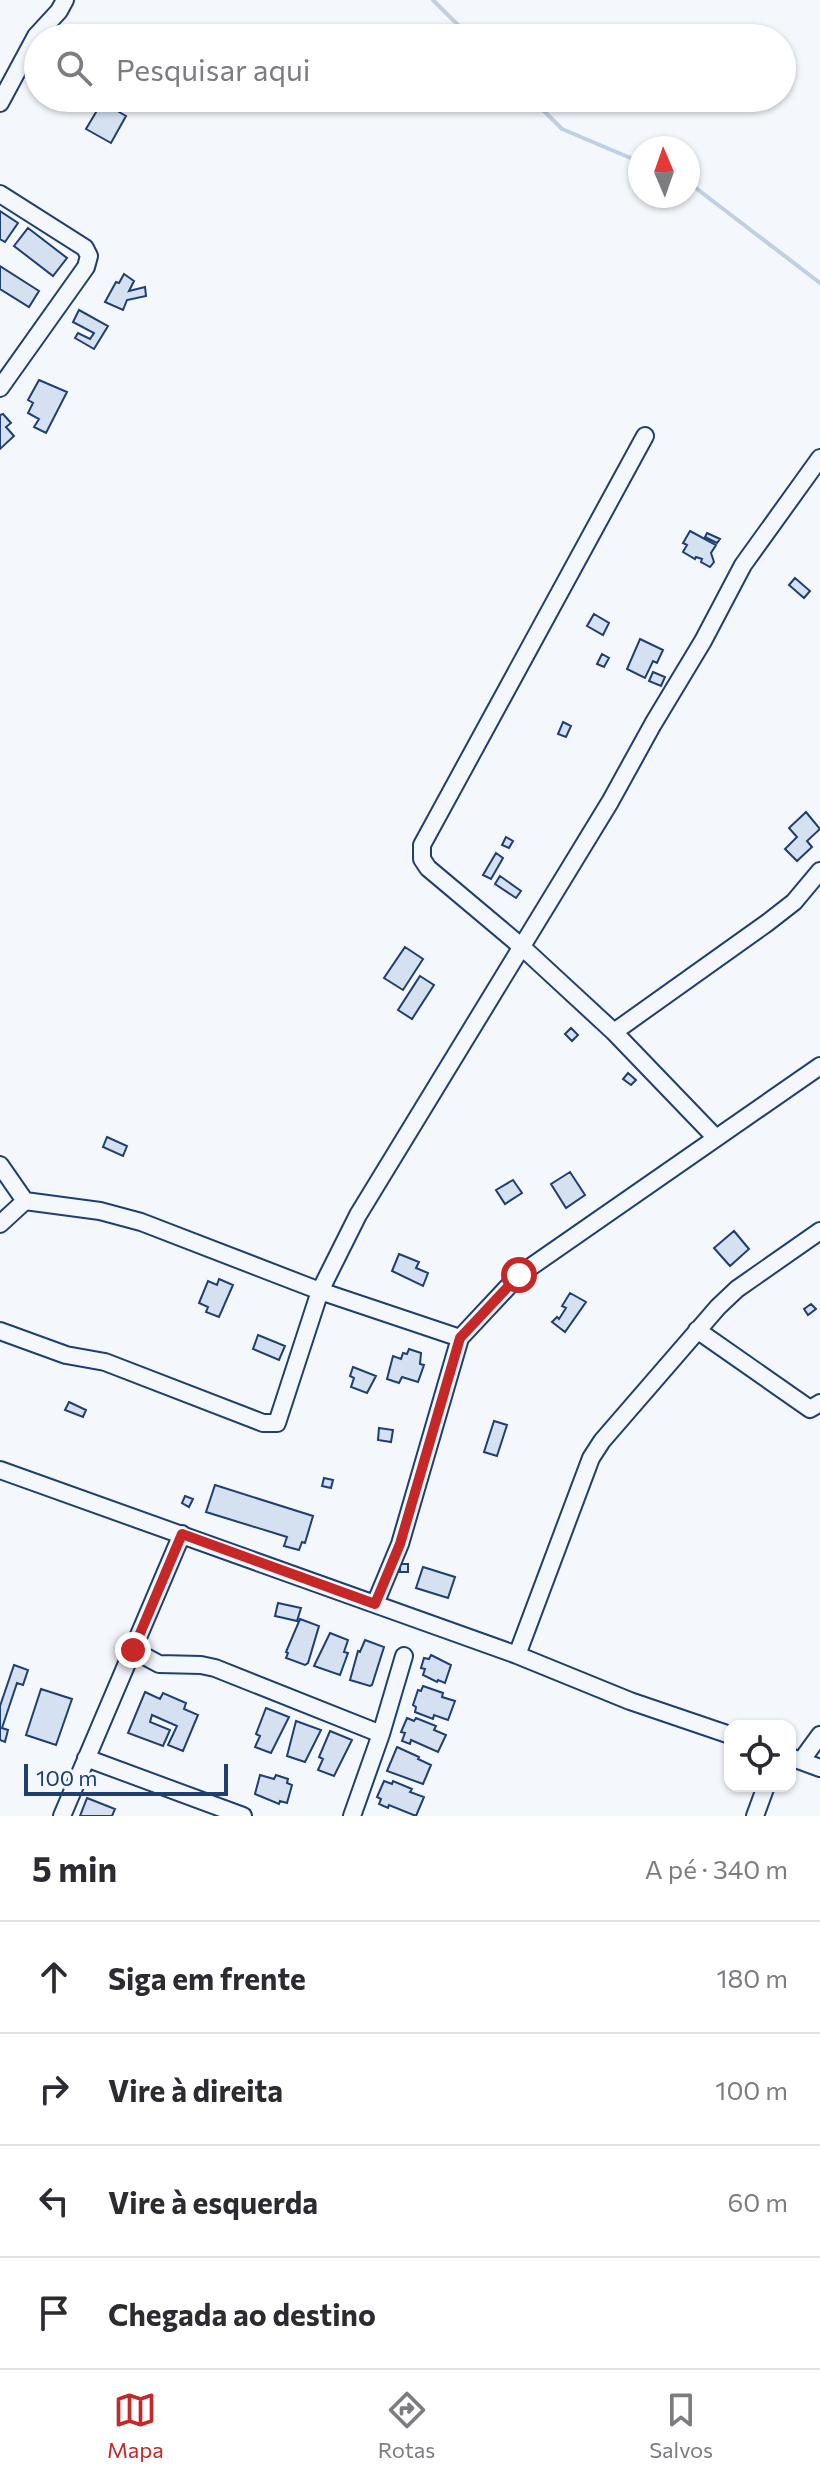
<!DOCTYPE html>
<html lang="pt">
<meta charset="utf-8">
<style>
body{margin:0;font-family:Commissioner,sans-serif;background:#f2f2f3;color:#2b2b33}
.controls{position:absolute;right:24px;bottom:24px;display:grid;overflow:hidden;border-radius:16px;box-shadow:0 2px 6px #0004}
.controls button{width:72px;height:72px;display:grid;place-items:center;padding:0;border:0;border-bottom:2px solid #e1e1e2;background:#fff;color:#2b2b33;font:40px sans-serif}
.compass{position:absolute;left:628px;top:136px;width:72px;height:72px;border-radius:50%;background:#fff;box-shadow:0 2px 6px #0004;rotate:358deg}
.scale{position:absolute;left:24px;bottom:20px;width:204px;box-sizing:border-box;padding-left:8px;border:4px solid #1d3f73;border-top:0;font-size:22px;line-height:28px;white-space:nowrap;color:#1d3f73;-webkit-text-stroke:6px #f4f7fb;paint-order:stroke}
.stop{position:absolute;width:24px;height:24px;margin:-18px;border:6px solid #c62828;border-radius:50%;background:#fff}
.stop.end{background:#c62828;border-color:#fff;box-shadow:0 2px 8px #0008}
.list{margin:0;padding:0;list-style:none}
h2{display:flex;justify-content:space-between;align-items:center;height:104px;margin:0;padding:0 32px;font-size:34px}
h2 small{font-size:26px;font-weight:400;color:#7c7c81}
.list li{display:grid;grid-template-columns:52px 1fr auto;gap:24px;align-items:center;box-sizing:border-box;height:112px;padding:0 32px;border-top:2px solid #e1e1e2}
.list b{display:block;font-size:30px;white-space:nowrap}
.list em{font-size:26px;font-style:normal;color:#7c7c81}
.icon{flex:none;width:44px;height:44px;fill:none;stroke:currentColor;stroke-width:2;stroke-linecap:round;stroke-linejoin:round}
.map{position:relative;flex:none;width:820px;height:1816px;overflow:hidden}
.search{position:absolute;background:#fff;box-shadow:0 2px 6px #0004;left:24px;right:24px;top:24px;height:88px;display:flex;align-items:center;gap:20px;box-sizing:border-box;padding:0 28px;border-radius:44px;color:#7c7c81;font-size:30px}
.sheet{height:552px;background:#fff}
nav{display:flex;justify-content:space-around;align-items:center;box-sizing:border-box;height:112px;border-top:2px solid #e1e1e2;background:#fff;font-size:22px;color:#7c7c81}
nav a{display:grid;justify-items:center;gap:4px}
nav .on{color:#c62828}
.map>svg:first-child{display:block}
</style>
<div class="map">
<svg width="820" height="1816" viewBox="0 0 820 1816">
<rect width="100%" height="100%" fill="#f4f7fb"/>
<g fill="none" stroke-linecap="round" stroke-linejoin="round">
<!-- stream -->
<path stroke="#bed0e5" stroke-width="4" d="M433,0l38,38
M531,98l31,31 78,33
M688,182l132,101"/>
</g>
<!-- building -->
<path fill="#d5e0f0" stroke="#1d3f73" stroke-width="2" d="M102,102l24,14 -15,27 -25,-14z
M0,211l18,12 -13,19 -5,-3z
M28,228l39,30 -14,18 -39,-30z
M0,266l39,25 -10,16 -29,-18z
M124,274l10,7 -5,10 16,-4 1,9 -19,4 -4,10 -18,-8 11,-20 3,1z
M79,310l29,16 -14,23 -19,-11 3,-5 12,6 4,-6 -21,-11z
M39,380l28,12 -21,41 -12,-6 5,-8 -11,-6 5,-10 -5,-3z
M3,414l8,9 -5,4 8,9 -14,13v-34z
M690,531l26,14 -5,8 3,9 -4,5 -9,-5 1,-3 -6,-2 -1,2 -12,-7 4,-7 -4,-2z
M707,533l13,6 -3,4 -12,-6z
M795,578l15,13 -6,7 -15,-13z
M594,614l15,9 -6,12 -16,-9z
M640,639l23,11 -6,13 -4,-2 -8,17 -18,-9z
M602,654l7,4 -5,9 -7,-3z
M653,672l12,5 -4,9 -12,-5z
M563,722l8,4 -5,11 -8,-3z
M806,812l14,17 -13,12 5,6 -15,14 -12,-12 12,-12 -8,-9z
M506,837l7,4 -4,7 -7,-3z
M496,853l7,5 -12,21 -8,-4z
M500,876l21,15 -5,7 -21,-14z
M405,947l18,12 -20,31 -19,-12z
M420,976l14,9 -22,34 -14,-9z
M571,1028l7,7 -6,6 -7,-7z
M628,1073l8,7 -5,5 -8,-6z
M107,1137l20,9 -4,10 -20,-9z
M570,1172l15,23 -19,13 -15,-24z
M513,1180l9,13 -17,11 -9,-14z
M734,1231l15,18 -19,17 -16,-18z
M399,1254l20,8 -3,6 12,5 -5,13 -31,-15z
M219,1279l14,6 -14,32 -13,-5 2,-5 -9,-4 9,-22 9,4z
M570,1293l16,9 -21,30 -13,-10 5,-5 2,2 7,-11 -4,-2z
M811,1304l5,5 -8,6 -4,-6z
M258,1335l27,11 -6,14 -26,-11z
M409,1349l12,4 -1,11 4,1 -6,17 -16,-5 -3,6 -12,-4 6,-23 8,3 2,-6 4,1z
M353,1367l23,9 -9,17 -16,-6 3,-9 -4,-2z
M69,1402l17,8 -3,7 -18,-7z
M494,1421l13,4 -10,31 -13,-4z
M379,1428l14,2 -2,12 -13,-2z
M324,1478l9,2 -2,8 -9,-2z
M215,1485l98,31 -8,27 -3,-1 -3,8 -15,-4 3,-9 -81,-25z
M185,1496l8,3 -4,8 -7,-4z
M400,1564h8v8h-8z
M423,1567l32,10 -7,21 -32,-10z
M278,1603l23,5 -4,13 -22,-5z
M300,1619l19,7 -11,37 -3,2 -19,-7 2,-5 -2,-1z
M330,1633l18,7 -4,12 4,1 -8,22 -26,-9z
M365,1640l19,7 -12,38 -2,1 -20,-6 8,-29 2,1z
M431,1655l20,10 -6,18 -7,-3 -1,2 -14,-7 2,-6 -4,-1 3,-10 5,1z
M14,1665l14,5 -5,15 -6,-2 -15,45 6,2 -3,12 -5,-2v-34z
M423,1686l20,7 -1,4 13,4 -7,19 -14,-5 -1,4 -18,-7 1,-5 -3,-2 5,-15 3,1z
M41,1689l31,10 -16,46 -30,-10z
M145,1692l15,7 3,-6 23,10 -2,6 14,6 -15,36 -15,-6 9,-19 -25,-11 -2,7 20,8 -7,16 -35,-13z
M266,1708l23,9 -18,36 -16,-6 5,-11 -4,-2z
M407,1718l7,3 2,-3 20,8 -2,4 12,5 -8,17 -27,-12 -1,4 -8,-3 3,-8 -4,-1z
M296,1721l25,9 -16,32 -18,-6z
M330,1731l22,9 -18,36 -16,-6 5,-11 -4,-2z
M397,1747l22,10 -1,2 13,6 -8,19 -36,-13z
M260,1775l14,4 2,-4 12,4 -1,4 5,2 -5,18 -7,-2 -1,3 -24,-10z
M384,1781l8,3 1,-3 19,8 -2,3 14,5 -8,19 -27,-11 -1,3 -9,-4 2,-5 -4,-2z
M87,1798l28,11 -3,7h-32z"/>
<g fill="none" stroke-linecap="round" stroke-linejoin="round">
<!-- minor casing -->
<g stroke="#1d3f73" stroke-width="20">
<path id="minor" d="M0,103l36,-67 23,-25 6,-11
M0,194l85,54 4,8 -3,11 -86,121
M645,436l-223,409v14l6,9 94,79 92,85 102,106
M614,1032l153,-109 27,-21 26,-31
M0,1165l25,36 75,10 41,11 179,69 140,47
M0,1224l25,-23
M697,1330l113,79 10,-6
M0,1331l66,24 39,7 158,61h14l43,-132 38,-76 252,-413 43,-78 50,-83 40,-76 77,-107
M0,1470l517,185 113,46 100,34
M375,1604l25,-60 60,-206 59,-63 301,-209
M133,1650l26,14 42,1 14,3 166,66
M517,1655l74,-197 11,-17 116,-134 19,-18 83,-58
M790,1757l30,11
M86,1758l157,58
M801,1761l19,-26
M62,1816l120,-282
M352,1816l29,-82 23,-78
M755,1816l11,-30"/>
</g>
<!-- minor -->
<use href="#minor" stroke="#f4f7fb" stroke-width="16"/>
</g>
<g fill="none" stroke-linecap="round" stroke-linejoin="round">
<!-- route -->
<path stroke="#c62828" stroke-width="10" d="M133,1650l49,-116 193,70 25,-60 60,-206 59,-63"/>
</g>
</svg>
<div class="controls">
<button><svg class="icon" aria-label="locate" viewBox="0 0 24 24"><circle cx="12" cy="12" r="6"/><path d="M12 2v4M12 18v4M2 12h4M18 12h4"/></svg></button>
</div>
<svg class="compass" viewBox="-18 -18 36 36"><path d="M0-13l5 13h-10z" fill="#e53935"/><path d="M0 13l5-13h-10z" fill="#7c7c81"/></svg>
<div class="scale">100 m</div>
<div class="stop" style="left:519px;top:1275px"></div>
<div class="stop end" style="left:133px;top:1650px"></div>
<div class="search"><svg class="icon" aria-label="search" viewBox="0 0 24 24"><circle cx="10" cy="10" r="6"/><path d="M15 15l6 6"/></svg>Pesquisar aqui</div>
</div>
<section class="sheet">
<h2>5 min<small>A pé · 340 m</small></h2>
<ul class="list">
<li><svg class="icon" aria-label="ahead" viewBox="0 0 24 24"><path d="M12 20V5M6 11l6-6 6 6"/></svg><div><b>Siga em frente</b></div><em>180 m</em></li>
<li><svg class="icon" aria-label="right" viewBox="0 0 24 24"><path d="M7 20v-9h11M14 6l5 5-5 5"/></svg><div><b>Vire à direita</b></div><em>100 m</em></li>
<li><svg class="icon" aria-label="left" viewBox="0 0 24 24"><path d="M17 20v-9H6M10 6l-5 5 5 5"/></svg><div><b>Vire à esquerda</b></div><em>60 m</em></li>
<li><svg class="icon" aria-label="arrive" viewBox="0 0 24 24"><path d="M6 21V4h12l-3 4 3 4H6"/></svg><div><b>Chegada ao destino</b></div></li>
</ul>
</section>
<nav>
<a class="on"><svg class="icon" aria-label="map" viewBox="0 0 24 24"><path d="M3 6l6-2 6 2 6-2v14l-6 2-6-2-6 2zM9 4v14M15 6v14"/></svg>Mapa</a>
<a><svg class="icon" aria-label="directions" viewBox="0 0 24 24"><path d="M12 3l9 9-9 9-9-9zM9 14v-3h6M13 9l2 2-2 2"/></svg>Rotas</a>
<a><svg class="icon" aria-label="saved" viewBox="0 0 24 24"><path d="M7 4h10v16l-5-4-5 4z"/></svg>Salvos</a>
</nav>
